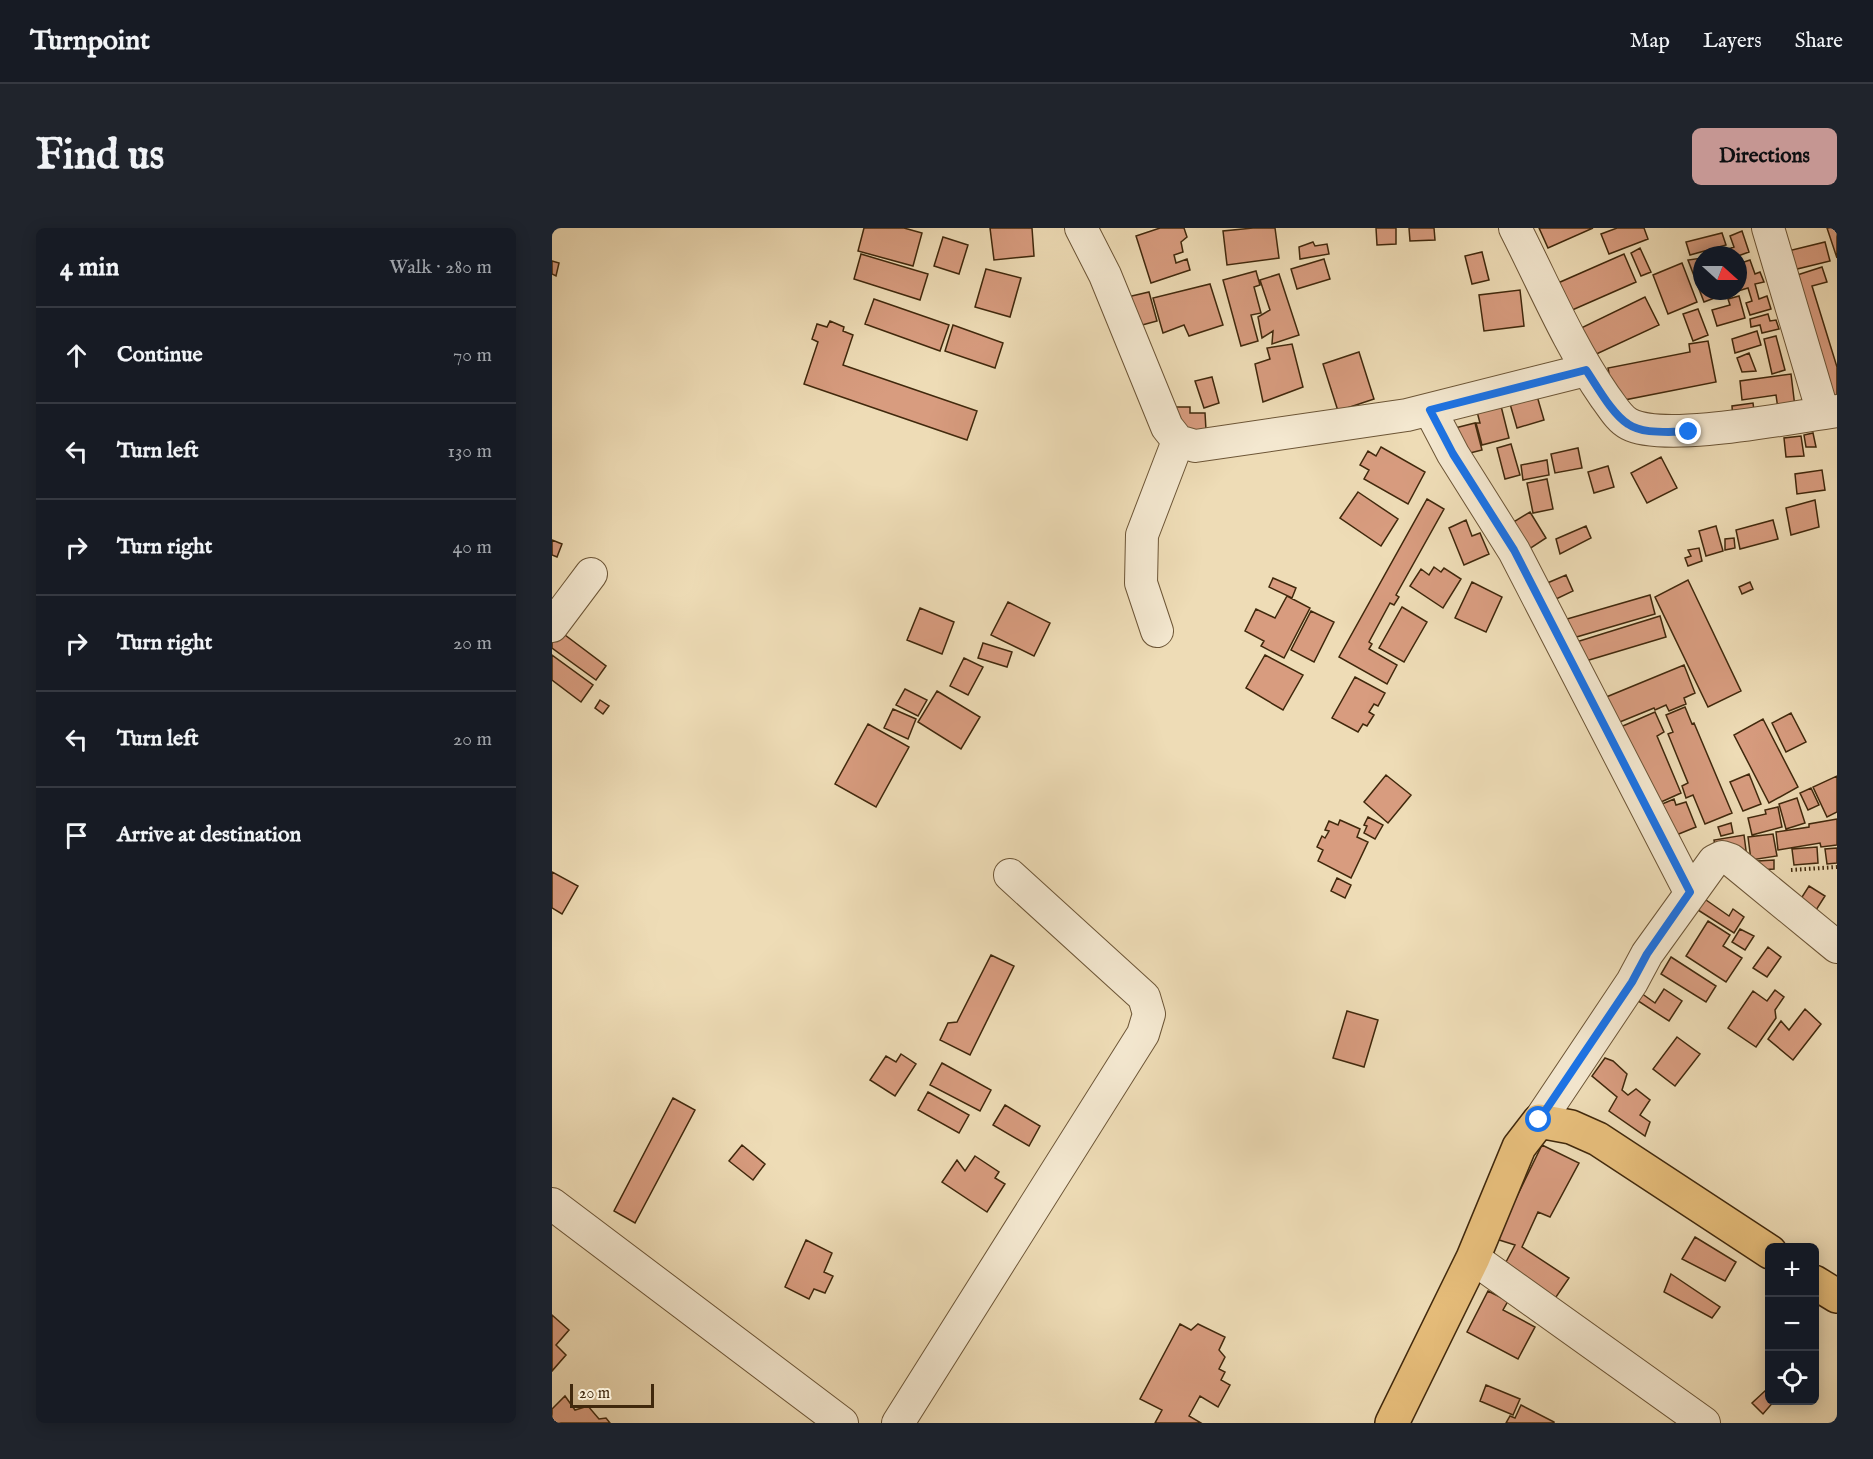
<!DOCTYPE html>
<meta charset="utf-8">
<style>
body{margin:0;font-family:"IM FELL English",serif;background:#20242c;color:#f1f3f6}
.controls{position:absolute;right:18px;bottom:18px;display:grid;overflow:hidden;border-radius:9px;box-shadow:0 3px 15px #0003}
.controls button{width:54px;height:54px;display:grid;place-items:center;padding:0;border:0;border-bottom:2px solid #363941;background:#171b24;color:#f1f3f6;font:30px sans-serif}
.compass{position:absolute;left:1141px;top:18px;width:54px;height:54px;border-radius:50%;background:#171b24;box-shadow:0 3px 15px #0003;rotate:111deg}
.scale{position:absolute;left:18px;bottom:15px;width:84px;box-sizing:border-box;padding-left:6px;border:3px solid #40280c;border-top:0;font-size:16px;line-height:21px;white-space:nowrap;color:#40280c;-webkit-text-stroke:4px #f4e8d0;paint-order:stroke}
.stop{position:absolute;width:18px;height:18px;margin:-14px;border:4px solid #1a73e8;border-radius:50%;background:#fff}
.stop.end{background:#1a73e8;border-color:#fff;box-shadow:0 2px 6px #0008}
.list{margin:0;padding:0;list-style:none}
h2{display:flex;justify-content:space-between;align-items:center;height:78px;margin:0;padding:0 24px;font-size:26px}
h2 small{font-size:20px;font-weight:400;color:#9ea1a6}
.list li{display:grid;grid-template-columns:39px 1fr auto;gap:18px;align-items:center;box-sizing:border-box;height:96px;padding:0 24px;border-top:2px solid #363941}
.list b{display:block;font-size:22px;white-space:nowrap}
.list em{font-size:20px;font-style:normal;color:#9ea1a6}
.icon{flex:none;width:33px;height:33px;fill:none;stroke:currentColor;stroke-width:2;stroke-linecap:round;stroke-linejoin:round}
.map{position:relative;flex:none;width:1285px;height:1195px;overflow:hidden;border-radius:9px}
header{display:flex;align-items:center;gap:36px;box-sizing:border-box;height:84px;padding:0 30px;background:#171b24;border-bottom:2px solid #363941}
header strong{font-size:28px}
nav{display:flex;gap:33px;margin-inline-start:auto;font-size:21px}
.intro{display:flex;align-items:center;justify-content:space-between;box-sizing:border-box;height:144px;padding:0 36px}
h1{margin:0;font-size:42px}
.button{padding:15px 27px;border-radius:9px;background:#c59692;color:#111;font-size:21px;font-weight:700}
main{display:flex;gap:36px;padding:0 36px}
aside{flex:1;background:#171b24;border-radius:9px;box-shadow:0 3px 15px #0003}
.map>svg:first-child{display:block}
</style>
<header>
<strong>Turnpoint</strong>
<nav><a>Map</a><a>Layers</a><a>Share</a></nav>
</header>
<div class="intro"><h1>Find us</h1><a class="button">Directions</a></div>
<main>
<aside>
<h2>4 min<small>Walk · 280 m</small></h2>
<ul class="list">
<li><svg class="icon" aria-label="ahead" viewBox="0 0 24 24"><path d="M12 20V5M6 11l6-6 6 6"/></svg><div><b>Continue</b></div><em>70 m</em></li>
<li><svg class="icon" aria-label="left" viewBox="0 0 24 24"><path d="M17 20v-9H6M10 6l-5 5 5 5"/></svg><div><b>Turn left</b></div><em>130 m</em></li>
<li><svg class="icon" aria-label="right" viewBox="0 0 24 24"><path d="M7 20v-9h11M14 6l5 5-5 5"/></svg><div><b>Turn right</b></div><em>40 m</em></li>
<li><svg class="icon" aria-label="right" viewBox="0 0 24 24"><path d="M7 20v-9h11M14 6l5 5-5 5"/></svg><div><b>Turn right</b></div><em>20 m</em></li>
<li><svg class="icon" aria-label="left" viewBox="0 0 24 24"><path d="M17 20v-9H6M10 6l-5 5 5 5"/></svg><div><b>Turn left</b></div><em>20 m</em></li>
<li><svg class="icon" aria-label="arrive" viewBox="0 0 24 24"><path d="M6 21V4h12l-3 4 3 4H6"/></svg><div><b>Arrive at destination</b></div></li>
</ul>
</aside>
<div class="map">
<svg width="1285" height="1195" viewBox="0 0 1285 1195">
<rect width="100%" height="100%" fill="#eedcb6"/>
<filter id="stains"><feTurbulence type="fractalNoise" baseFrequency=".00333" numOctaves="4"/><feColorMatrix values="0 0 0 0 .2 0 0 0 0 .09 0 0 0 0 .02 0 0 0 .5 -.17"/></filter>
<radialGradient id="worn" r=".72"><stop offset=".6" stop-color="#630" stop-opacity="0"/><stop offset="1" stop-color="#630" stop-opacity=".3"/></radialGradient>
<!-- building -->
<path fill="#d89c7f" stroke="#40280c" stroke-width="1.5" d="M312,0h40l18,5 -9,33 -55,-15z
M438,0h42l2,28 -40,4z
M608,0h24l3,9 -6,5 2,10 -9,3 2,8 11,-4 3,11 -39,13 -15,-47z
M701,0h22l4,30 -52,7 -4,-34z
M824,0h20v16l-19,1z
M857,0h25l1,12 -25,1z
M987,0h54l-45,20z
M1065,0h27l4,11 -39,15 -8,-20z
M1275,0h10v30z
M1190,3l7,21 -11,4 -21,-1v-2l17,-6 -4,-11z
M1170,5l4,12 -36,10 -4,-13z
M391,9l25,8 -9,29 -25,-8z
M761,14l2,4 12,-2 2,10 -29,5 -1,-12z
M1273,14l5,19 -37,9 -5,-19z
M1088,20l11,24 -10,4 -10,-23z
M930,24l7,28 -17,4 -7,-28z
M309,26l67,20 -8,26 -66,-21z
M1072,26l12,28 -66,29 -12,-28z
M1150,30v33h22l1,3 -21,8 -16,-42z
M772,31l6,20 -33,10 -6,-20z
M1198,32l5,14 5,-2 4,10 -9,2 4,15 8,-3 4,13 -21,6 -4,-12 6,-2 -4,-13 -10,3v-27z
M0,33l7,2 -3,13 -4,-2z
M1130,35l15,39 -29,12 -15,-39z
M1270,39l5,15 -15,4 25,81v28l-9,3 -37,-121z
M434,41l35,9 -11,39 -35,-10z
M704,43l4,14 -6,2 7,26 -10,2 7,26 -17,5 -18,-66z
M727,46l20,61 -27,9 1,-13 -11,7 -4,-21 12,-7 -10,-30z
M658,56l13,41 -34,11 -5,-11 -21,8 -10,-35z
M968,62l4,36 -40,5 -5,-36z
M597,64l8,29 -26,7 -8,-30z
M1187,68l6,22 -28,8 -5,-16 18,-5 -2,-6z
M1093,69l14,28 -69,32 -13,-27z
M322,71l75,26 -9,26 -75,-27z
M1146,81l10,26 -15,6 -10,-27z
M1216,86l2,7 6,-1 3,9 -17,4 -2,-8 -9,2 -1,-8z
M278,93l14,6 -1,4 10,4 -10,30 134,46 -10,29 -163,-56 14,-42 -6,-3 5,-15 10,3z
M401,97l50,18 -8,25 -50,-17z
M1205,103l4,14 -26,8 -3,-14z
M1224,108l9,34 -13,4 -8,-35z
M1156,113l8,41 -102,20 -6,-34 82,-16 -1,-8z
M740,116l11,43 -40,15 -8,-38 15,-5 -3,-11z
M807,124l15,47 -36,12 -15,-47z
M1197,125l7,18 -14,1 -5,-14z
M1239,146l4,33 -17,2 -2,-14 -34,5 -2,-19z
M660,149l7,26 -15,5 -9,-27z
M983,161l9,31 -27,8 -9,-31z
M947,170l10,40 -27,7 -6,-22h4l-5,-19z
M1201,175l2,15 -22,3 -1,-15z
M621,179h17v6h15l1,17h-33z
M923,195l7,27 -24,6 -7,-27z
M1261,205l3,14h-10l-2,-12z
M1249,208l3,20 -18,1 -2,-19z
M959,216l9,31 -15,4 -8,-31z
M829,219l44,25 -17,32 -44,-25 5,-9 -9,-5 8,-14 8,5z
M1026,220l4,20 -27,5 -4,-19z
M1109,229l16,31 -30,15 -16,-30z
M995,232l2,15 -26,5 -2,-15z
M1056,238l6,21 -20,6 -6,-21z
M1270,242l3,20 -28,4 -2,-20z
M995,251l6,30 -20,4 -6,-30z
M806,264l40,27 -17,27 -41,-28z
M875,271l17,10 -48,86 3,2 -5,8 -4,-2 -21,39 3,2 -3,5 28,16 -10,19 -48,-27z
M1263,272l4,27 -28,8 -5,-27z
M978,284l16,26 -23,15 -16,-27z
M914,292l6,16 8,-3 9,21 -25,11 -15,-37z
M1221,292l5,19 -38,10 -4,-19z
M1034,298l5,12 -31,16 -4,-15z
M1164,298l7,25 -17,5 -7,-25z
M1182,310l1,10 -10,2v-11z
M0,312l10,4 -5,13 -5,-2z
M1147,320l3,13 -14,5 -3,-8 6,-2 -3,-6z
M882,339l7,5 3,-4 17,11 -18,29 -33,-22 11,-17 8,6z
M1014,347l7,16 -21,10 -7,-17z
M721,350l23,10 -4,10 -23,-11z
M1136,352l53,111 -33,16 -53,-110z
M920,354l30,15 -16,35 -31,-14z
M1198,354l3,7 -11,5 -3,-7z
M1098,367l5,19 -82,24 -6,-19z
M735,368l23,12 -26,50 -23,-12 3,-5 -19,-10 11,-22 19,9z
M456,374l42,21 -16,33 -43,-21z
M850,379l25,15 -23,40 -25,-14z
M368,380l34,14 -12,32 -35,-14z
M759,383l23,11 -20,40 -23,-12z
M1108,388l6,21 -87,26 -6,-20z
M5,401l49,37 -10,14 -44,-32v-13z
M431,415l29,9 -5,15 -29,-9z
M0,427l41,30 -12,17 -29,-22z
M713,427l38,20 -20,35 -37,-22z
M412,430l19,9 -15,28 -18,-9z
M1132,437l11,28 -11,5 2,6 -17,7 -3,-6 -11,5 -1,-2 -44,18 -11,-26z
M803,449l30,16 -7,13 -4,-2 -5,8 5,3 -7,11 -4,-2 -5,8 -26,-14z
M353,461l22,11 -9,16 -22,-11z
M385,463l43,26 -19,32 -43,-27z
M48,472l9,6 -6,8 -8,-6z
M1133,479l7,17 2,-1 38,90 -27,11 -12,-29 -7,3 -4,-12 6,-3 -20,-49 5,-2 -7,-17z
M341,481l23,10 -8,20 -24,-11z
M1103,484l9,20 -7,4 24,57 -31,14 -34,-78z
M1239,485l15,29 -20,10 -14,-29z
M1211,491l35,68 -29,16 -35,-68z
M316,496l41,23 -33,60 -41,-23z
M1197,546l12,30 -18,7 -13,-29z
M834,547l25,20 -23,28 -24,-21z
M1285,548v36l-10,5 -14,-30z
M1259,560l8,17 -11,5 -8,-17z
M1245,570l8,25 -19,6 -7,-25z
M1122,571l2,6 10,-3 10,25 -32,13 -9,-33z
M1226,579l4,20 -30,8 -4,-17 18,-4 -1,-4z
M816,589l15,8 -8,14 -11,-6 3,-7 -3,-1z
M1285,591v26l-16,2 -1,-4 -42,7 -2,-18 33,-5v-3z
M788,592l20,9 -3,8 11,5 -17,36 -33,-17 5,-11 -6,-3 5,-11 3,2 4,-7 -4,-1 4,-9 9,4z
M1179,595l2,10 -12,3 -3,-9z
M1221,606l4,22 -26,4 -3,-23z
M1192,607l3,23 -30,-1 -3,-17z
M1265,619l1,16 -24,2 -2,-16z
M1285,620v15l-10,1 -2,-15z
M1222,632v9l-15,1 -1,-9z
M0,644l26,14 -16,28 -10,-6z
M785,650l14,7 -6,13 -14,-7z
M1257,658l16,10 -14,22 -16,-10z
M1144,665l33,23 4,-7 11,8 -10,16 -47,-30z
M1156,693l22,14 -7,11 19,12 -16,24 -40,-26z
M1188,701l14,7 -9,14 -13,-8z
M1216,719l13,10 -14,20 -14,-9z
M439,727l23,11 -44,89 -30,-15 8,-17 9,-1z
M1119,729l45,29 -10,16 -45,-28z
M1082,760l21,15 9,-14 18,12 -13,20 -40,-26z
M1223,762l9,7 -9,13 1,8 -20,29 -28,-19 25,-37 14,10z
M1253,781l16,15 -28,36 -25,-21 13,-18 8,9z
M795,783l31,9 -14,47 -31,-9z
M1125,809l23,17 -25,32 -22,-17z
M349,826l15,10 -21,32 -25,-16 16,-24 10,6z
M1053,830l8,3 14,13 -5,16 6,5 8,-6 14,11 -10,15 10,7 -5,14 -36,-25 8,-14 -25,-21z
M390,835l49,27 -11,21 -50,-26z
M376,864l41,23 -10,18 -41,-23z
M121,870l22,12 -60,113 -21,-12z
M453,877l35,21 -11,20 -36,-21z
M190,917l23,19 -12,16 -24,-19z
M990,917l37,18 -29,54 -12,-5 -16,35 47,31 -15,22 -48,-38 9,-17 -19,-6z
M423,928l24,16 -4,6 10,6 -18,28 -45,-30 15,-22 8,11z
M1143,1009l41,25 -11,19 -43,-22z
M254,1012l26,13 -8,19 9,4 -8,17 -11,-4 -5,10 -24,-12z
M1119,1046l49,33 -8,11 -48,-26z
M936,1063l20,10 -5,9 32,17 -17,32 -51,-27z
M0,1087l17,15 -13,15 10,10 -14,16z
M628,1096l11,6 7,-6 27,13 -6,13 6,7 -6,12 6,3 -4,8 9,5 -12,22 -18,-11 -11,20 12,7h-46l7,-13 -22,-11z
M934,1157l34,14 -7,16 -33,-14z
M1214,1162l4,1v9h5l-12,14 -11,-11z
M13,1168l10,14 13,-4 11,13 7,-1 4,5h-58v-14z
M969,1177l33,17v1h-48l4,-7 5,2z"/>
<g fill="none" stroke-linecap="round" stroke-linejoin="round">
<!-- minor casing -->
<g stroke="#6c5536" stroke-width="34">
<path id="minor" d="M529,0l24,47 62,152 11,14 17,5 212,-31 179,-45
M963,0c29,57 54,117 90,169 7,9 14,22 24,27 36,19 164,-7 208,-13
M1216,0l55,185
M878,182l23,44 61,97 176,341
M0,398l39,-52
M605,403l-16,-48 1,-48 36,-94
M987,893l93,-139 15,-28 67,-93 8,-4 9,3 106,87
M0,976l290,219
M921,1030l231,165
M346,1195l245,-389 6,-20 -5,-17 -134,-122"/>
</g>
<!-- major casing -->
<g stroke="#40280c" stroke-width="36">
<path id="major" d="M1262,1054l23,14
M840,1195l81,-165 46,-111 20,-26 32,6 27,12 172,113"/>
</g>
<!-- path -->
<path stroke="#40280c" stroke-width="4" stroke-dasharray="1.5 3" stroke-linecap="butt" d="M1239,642l46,-3"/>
<!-- minor -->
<use href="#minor" stroke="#f4e8d0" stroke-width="32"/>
<!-- major -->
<use href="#major" stroke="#e7be7b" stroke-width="33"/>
</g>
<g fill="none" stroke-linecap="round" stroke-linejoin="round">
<!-- route -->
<path stroke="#1a73e8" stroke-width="8" d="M987,892l93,-138 15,-28 43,-62 -176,-342 -61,-96 -23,-44 156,-40c11,16 26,44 42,54 16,11 42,7 61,8"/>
</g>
<rect width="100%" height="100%" filter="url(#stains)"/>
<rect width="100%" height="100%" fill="url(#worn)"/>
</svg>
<div class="controls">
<button>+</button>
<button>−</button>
<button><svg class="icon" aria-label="locate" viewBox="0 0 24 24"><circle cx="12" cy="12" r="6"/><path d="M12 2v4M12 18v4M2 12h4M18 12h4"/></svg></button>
</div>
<svg class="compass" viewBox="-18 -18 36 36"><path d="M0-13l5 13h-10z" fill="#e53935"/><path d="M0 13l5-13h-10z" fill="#9ea1a6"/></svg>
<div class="scale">20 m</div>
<div class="stop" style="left:987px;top:892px"></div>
<div class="stop end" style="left:1137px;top:204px"></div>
</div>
</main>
